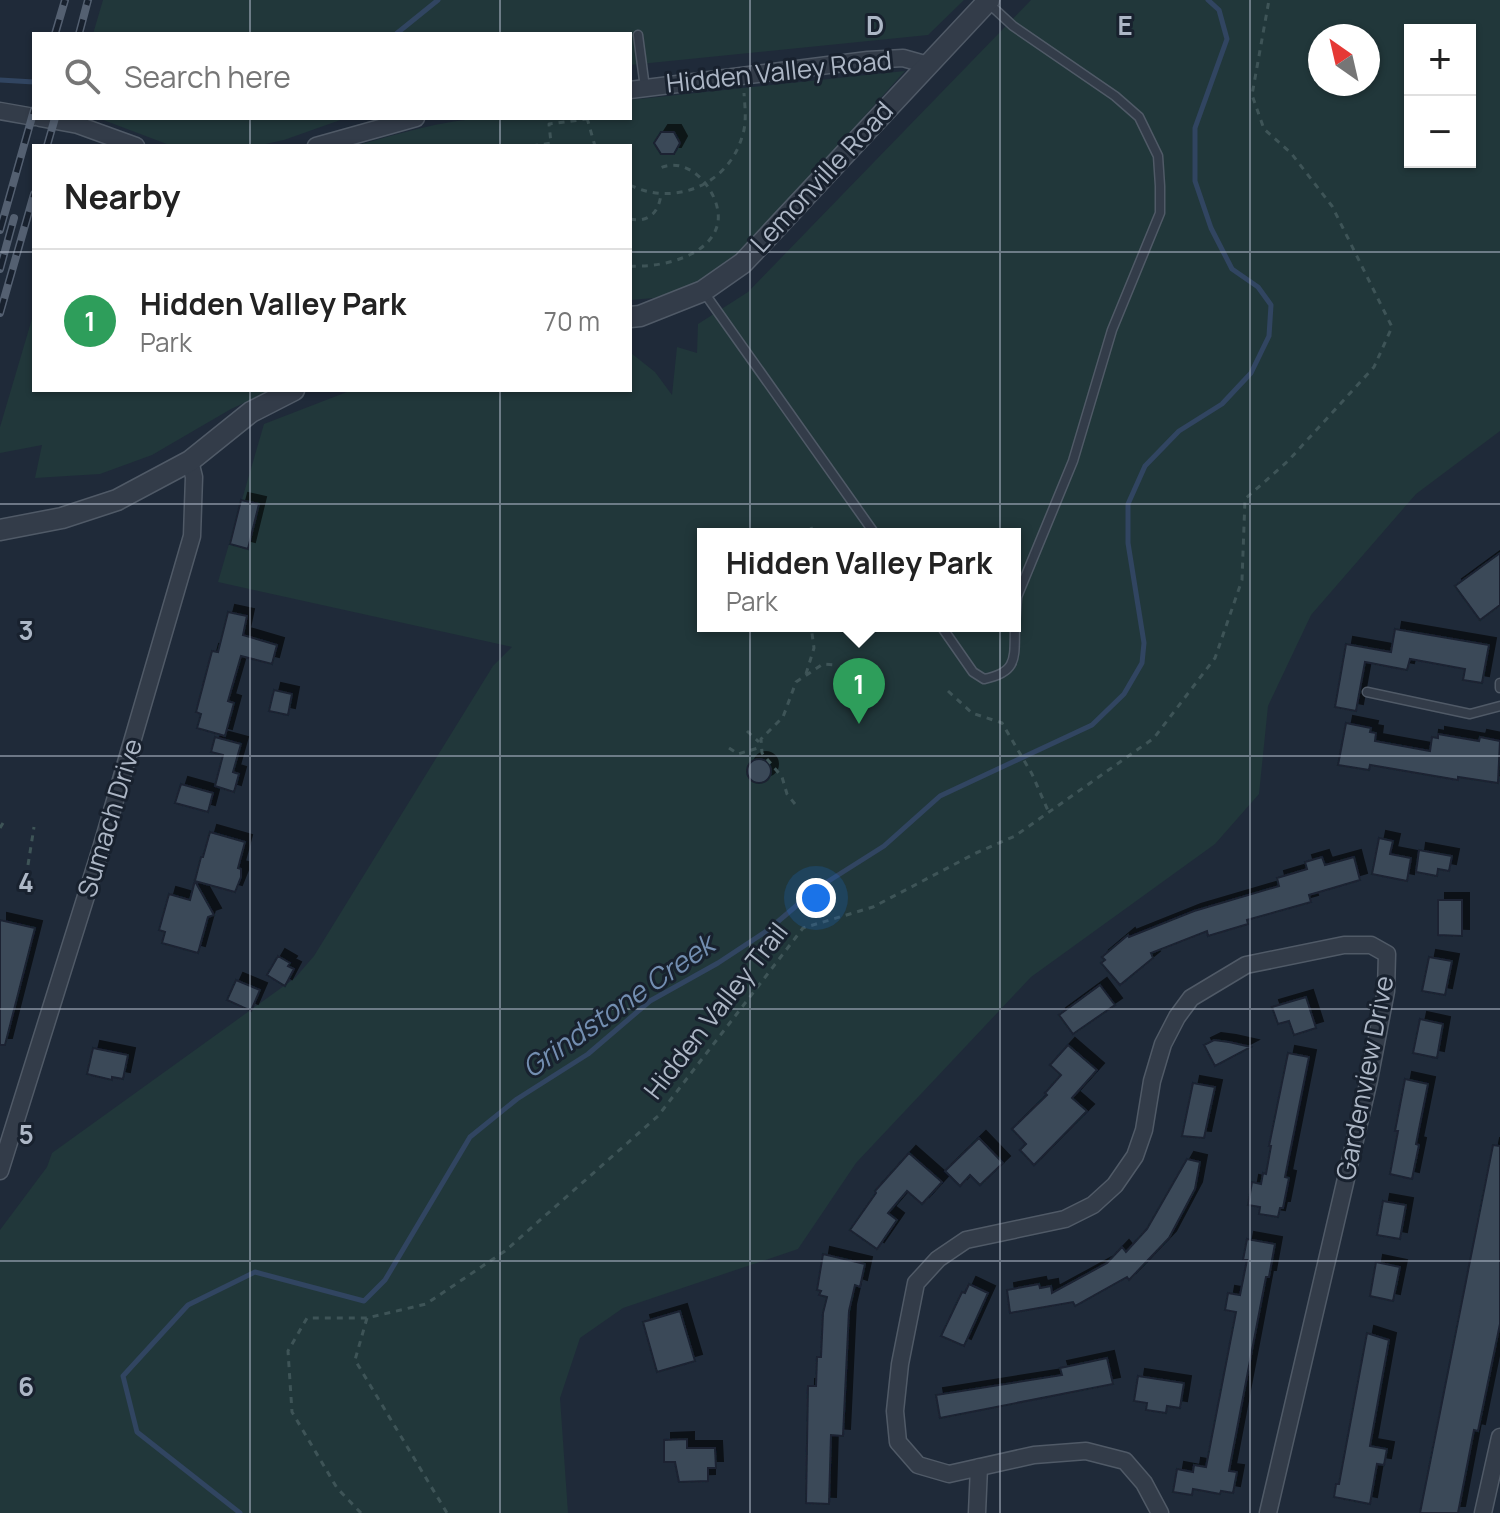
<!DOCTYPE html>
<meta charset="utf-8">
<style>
body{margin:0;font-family:Manrope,sans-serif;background:#f6f6f6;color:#222}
.controls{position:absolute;right:24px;top:24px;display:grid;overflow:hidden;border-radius:0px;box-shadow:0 2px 6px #0004}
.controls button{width:72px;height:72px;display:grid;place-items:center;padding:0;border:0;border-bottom:2px solid #e0e0e0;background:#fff;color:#222;font:40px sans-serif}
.compass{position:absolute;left:1308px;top:24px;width:72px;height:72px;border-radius:50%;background:#fff;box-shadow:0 2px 6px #0004;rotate:326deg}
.you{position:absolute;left:816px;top:898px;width:28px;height:28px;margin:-20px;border:6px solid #fff;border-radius:50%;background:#1a73e8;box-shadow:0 0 0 12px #1a73e833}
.badge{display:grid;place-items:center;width:52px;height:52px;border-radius:50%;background:#1a73e8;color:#fff;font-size:26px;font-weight:700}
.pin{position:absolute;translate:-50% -66px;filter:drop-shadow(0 2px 4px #0008)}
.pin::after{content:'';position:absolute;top:42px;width:28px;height:24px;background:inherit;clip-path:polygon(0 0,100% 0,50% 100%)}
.popup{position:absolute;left:697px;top:528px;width:324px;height:104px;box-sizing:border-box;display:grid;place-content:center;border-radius:0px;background:#fff;filter:drop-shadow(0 2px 6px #0005);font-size:26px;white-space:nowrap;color:#767676}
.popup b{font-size:30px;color:#222}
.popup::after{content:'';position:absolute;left:50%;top:100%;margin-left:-16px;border:16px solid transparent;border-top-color:#fff}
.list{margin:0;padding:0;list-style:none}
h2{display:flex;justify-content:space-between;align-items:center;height:104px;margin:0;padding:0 32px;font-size:34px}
h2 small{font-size:26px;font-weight:400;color:#767676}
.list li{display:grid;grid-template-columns:52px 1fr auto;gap:24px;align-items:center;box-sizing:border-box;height:144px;padding:0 32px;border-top:2px solid #e0e0e0}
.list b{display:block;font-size:30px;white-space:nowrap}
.list p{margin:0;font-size:26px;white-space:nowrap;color:#767676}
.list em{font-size:26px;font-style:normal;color:#767676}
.icon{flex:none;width:44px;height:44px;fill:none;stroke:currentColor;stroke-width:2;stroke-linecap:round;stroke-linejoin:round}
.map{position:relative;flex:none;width:1500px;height:1513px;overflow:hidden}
.search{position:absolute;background:#fff;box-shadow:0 2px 6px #0004;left:32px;top:32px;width:600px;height:88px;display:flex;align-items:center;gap:20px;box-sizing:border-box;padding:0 28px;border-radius:0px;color:#767676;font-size:30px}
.panel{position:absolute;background:#fff;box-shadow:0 2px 6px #0004;left:32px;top:144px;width:600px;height:248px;border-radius:0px}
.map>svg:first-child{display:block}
</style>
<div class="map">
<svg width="1500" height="1513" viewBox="0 0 1500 1513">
<defs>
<filter id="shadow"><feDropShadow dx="7" dy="-7" stdDeviation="0" flood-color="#0009"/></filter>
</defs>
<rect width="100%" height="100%" fill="#1f2a39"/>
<!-- green -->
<path fill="#21373a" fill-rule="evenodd" d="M103,0h861l-36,35 -298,30v-31h-537z
M1031,0h469v431l-84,63 -105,121 -43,91 -9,88 -44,50 -184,133 -175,186 -58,86 -175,59 -43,30 -20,60 8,115h-568v-283l47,-63 5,-14 243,-175 19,-22 179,-290 19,-19 -294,-65 46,-158 88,-34h278l1,-37 24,19 17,23 5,-48 20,6 1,-29 50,-32zM1410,30h60v132h-60zM1320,36h48v48h-48zM703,534h312v92h-312z
M905,71l-135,150 -39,39 -29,22 -48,16 -24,2v-154h-275c43,-12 87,-26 133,-28 47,-2 95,0 142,0v-18z
M98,118h248l-62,22 -28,6h-84z
M34,312v78h237l-40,19 -79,46 -52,19 -65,4 7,-33 -42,8v-26z"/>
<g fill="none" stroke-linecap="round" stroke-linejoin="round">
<!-- stream -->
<path stroke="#314561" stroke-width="5" d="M396,34l42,-34
M0,80l34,2
M240,1513l-103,-81 -14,-56 65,-71 67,-33 109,29 21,-21 85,-143 47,-38 71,-45 62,-53 68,-38 50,-33 48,-41 68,-43 56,-50 152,-71 32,-31 18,-31 2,-20 -16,-100v-39l17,-38 34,-35 43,-27 29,-31 18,-37 2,-31 -13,-18 -26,-18 -21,-41 -16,-47v-53l32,-89 -8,-29 -11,-10"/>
</g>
<!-- building -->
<path fill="#3b4859" stroke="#1a2330" stroke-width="2" filter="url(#shadow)" d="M661,132h13l6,11 -6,11h-13l-7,-11z
M241,500l18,4 -11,45 -18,-5z
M1500,553v52l-20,15 -25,-34z
M228,612l19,4 -4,19 34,10 -5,19 -31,-8 -13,45 6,2 -9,33 -28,-8 4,-14 -5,-2 16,-61 6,1z
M1395,629l94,16 -7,38 -19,-3 2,-11 -55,-10 -3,11 -42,-8 -9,49 -21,-4 11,-63 45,8z
M274,690l18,4 -4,21 -19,-4z
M1346,723l25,5 -1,4 6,1 -1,8 55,10 2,-14 6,1v-4l41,7 1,-4 20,4 -2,42 -40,-6v3l-88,-15 -1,5 -31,-5z
M215,737l26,7 -8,28 6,2 -5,18 -19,-6 8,-31 -12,-3z
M747 771a12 12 0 1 1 24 0a12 12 0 1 1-24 0Z
M181,784l32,9 -5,19 -33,-9z
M210,832l35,10 -7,26 3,1v8l-6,15 -40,-11 19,34 -6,2 -10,36 -36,-10 3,-11 -6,-2 10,-36 21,6 11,-43h2z
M1379,838l14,3 -3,13 21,4 -4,23 -35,-7z
M1419,850l33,6 -3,15 -11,-2 -1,7 -21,-4z
M1322,857l3,8 29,-8 6,23 -51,15 2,7 -64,18 1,4 -40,12 -1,-5 -56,22 2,5 -33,27 -19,-22 4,-3 -3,-3 26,-22 1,2 65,-26 85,-25 -2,-8 30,-9 -2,-7z
M1438,900h24v36l-24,-1z
M0,920l35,8 -30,117h-5z
M278,956l12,7 -2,3 6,3 -9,17 -18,-11z
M1429,957l23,4 -7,34 -23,-4z
M236,980l24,10 -9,21 -24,-11z
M1100,985l15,20 -42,29 -14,-19z
M1306,997l10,31 -22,7 -5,-14 -11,3 -6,-17z
M1420,1019l23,5 -6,34 -24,-5z
M1214,1040l15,2 22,5 -36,19 -11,-21z
M1068,1045l29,25 -25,28 15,13 -53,54 -14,-15 6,-6 -14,-15 35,-34 -2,-2 16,-18 -11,-10z
M93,1048l35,7 -5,24 -11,-2v3l-25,-6z
M1288,1053l21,4 -24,120 4,1 -6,30h-3l-2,9 -19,-3 1,-7 -12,-2 4,-23 9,2 2,-11 3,1 5,-28h-2z
M1405,1079l23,5 -12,60 3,1 -7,34 -22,-5 8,-43h-3z
M1193,1083l22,4 -11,51 -22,-2z
M979,1138l24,25 -23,22 -10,-10 -10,11 -15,-15z
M1493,1145l7,1v178l-22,107 -4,-1 -16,83h-38z
M909,1153l33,29 -20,22 -15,-13 -19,22 9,7 -20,29 -27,-19 26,-37 -1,-2z
M1187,1159l13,3 -5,27 -26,49 -40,42 -2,-3 -52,29 -2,-4 -63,11 -3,-23 32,-6 1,4 11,-2 1,7 55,-30 15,-16 4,5 21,-23z
M1383,1201l23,4 -6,34 -23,-4z
M1247,1239l28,5 -6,33h-3l-37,194 8,1 -4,21 -12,-2 -1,3 -27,-5 -1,6 -19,-3 4,-23 16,3 1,-7 12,2 30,-155 -11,-2 3,-17 12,2 7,-35h-4z
M823,1254l42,10 -5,23 -5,-2 -6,26 -6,125 -12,-1 -2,69 -23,-1 2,-117h8l1,-29h4l2,-44 4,-16 -8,-2 2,-4 -4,-1z
M1376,1262l24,5 -7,34 -23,-5z
M969,1284l19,9 -24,53 -23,-10 21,-44 3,1z
M680,1311l15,50 -38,11 -14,-50z
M1367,1333l22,7 -19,106 17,3 -3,16 -7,-1 -7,40 -36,-7 2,-13h3z
M1107,1358l6,26 -173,34 -4,-23 126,-20 -2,-7z
M1138,1376l46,7 -4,25 -13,-2 -1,7 -20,-3 1,-7 -13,-2z
M687,1439v9h28l1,20h-8v13l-29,1 -4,-20h-11v-22z"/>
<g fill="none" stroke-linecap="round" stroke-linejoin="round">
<!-- service casing -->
<g stroke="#505a67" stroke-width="11">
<path id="service" d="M987,2l26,24 102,70 24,21 19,39 2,30v27l-48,117 -39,131 -56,136 -2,29
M638,35l7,53
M703,291l172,243
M941,626l32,46 11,7c35,-7 30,-22 31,-53
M1500,683v5
M1367,692l103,22 30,-8"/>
</g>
<!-- minor casing -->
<g stroke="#505a67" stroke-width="19">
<path id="minor" d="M630,90l238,-30 35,-2 25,7
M0,111l34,6
M40,118l38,7 58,21
M316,146l100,-28
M0,1171l102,-326 90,-309 2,-59 -4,-16
M977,1513l2,-46
M1160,1513l-16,-30 -19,-22 -39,-10 -52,4 -85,19 -31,-9 -20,-23 -3,-31 5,-47 16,-81 22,-24 28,-19 99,-21 28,-14 22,-20 20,-29 9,-26 8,-49 11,-37 14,-27 14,-19 55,-33 98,-20h27l16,9 -1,37 -17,89 -101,433
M1483,1513l17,-76"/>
</g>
<!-- tertiary casing -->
<g stroke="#505a67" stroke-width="23">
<path id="tertiary" d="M630,317l10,-1 63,-25 40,-28 246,-263
M0,530l62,-12 55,-18 73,-39 61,-49 43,-22"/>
</g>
<!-- path -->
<path stroke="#3e5457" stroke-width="3" stroke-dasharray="6 6" stroke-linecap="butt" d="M587,118l8,28
M532,146l19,-3 -2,-19 38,-5
M630,185c44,22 98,0 112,-48 5,-14 3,-29 2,-44
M630,219c19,4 29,-7 31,-25
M630,266c29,2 82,-9 88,-44 4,-27 -27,-68 -58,-54
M811,527l3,7
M806,674l8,-26 -3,-22
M948,691l24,22 30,10 30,51 17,39
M747,731l12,11
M729,748l9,6 20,-6
M795,804l-8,-10 -5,-17 -20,-24 -1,-14 22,-22 13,-35 27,-18 13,1
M0,828l3,-5
M28,865l6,-38
M367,1318l-12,42 92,153
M361,1513l-24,-25 -45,-76 -4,-61 19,-33h60l59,-14 79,-53 153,-135 145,-188 70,-21 103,-54 39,-17 139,-98 61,-80 27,-78 3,-81 43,-38 86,-94 18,-40 -60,-121 -41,-53 -27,-24 -12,-34 17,-95"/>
<!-- service -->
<use href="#service" stroke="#333c49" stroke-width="8"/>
<!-- minor -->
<use href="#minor" stroke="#333c49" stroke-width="16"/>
<!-- tertiary -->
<use href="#tertiary" stroke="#333c49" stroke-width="20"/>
<!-- rail casing -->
<g stroke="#546071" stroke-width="8">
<path id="rail" d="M55,34l10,-34
M79,34l9,-34
M47,146l8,-28
M0,230l34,-120
M0,269l14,-51
M0,313l34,-119"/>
</g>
<!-- rail -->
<use href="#rail" stroke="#18212e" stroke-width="5" stroke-dasharray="15" stroke-linecap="butt"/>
</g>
<!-- grid -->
<path fill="none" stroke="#adb7c6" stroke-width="2" stroke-opacity="0.55" d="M250,0v34M500,0v34M750,0v1513M1000,0v1513M1250,0v1513M250,118v28M500,118v28M0,252h34M630,252h870M250,390v1123M500,390v1123M0,504h1500M0,756h1500M0,1009h1500M0,1261h1500"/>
<g text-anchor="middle" stroke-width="6" stroke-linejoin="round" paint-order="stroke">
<!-- street labels -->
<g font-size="26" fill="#adb7c6" stroke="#18212e">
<text transform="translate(779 72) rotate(-6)" y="9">Hidden Valley Road</text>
<text transform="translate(822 177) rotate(-47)" y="9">Lemonville Road</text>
<text transform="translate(110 818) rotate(-73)" y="9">Sumach Drive</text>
<text transform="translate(716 1011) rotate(-52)" y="9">Hidden Valley Trail</text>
<text transform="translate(1365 1078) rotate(-79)" y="9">Gardenview Drive</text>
</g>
<!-- water labels -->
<g font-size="28" font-style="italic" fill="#738eb1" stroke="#18212e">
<text transform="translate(618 1006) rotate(-35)" y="10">Grindstone Creek</text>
</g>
</g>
<g font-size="26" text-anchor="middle" font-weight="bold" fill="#adb7c6" stroke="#18212e" stroke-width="6" stroke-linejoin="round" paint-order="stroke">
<text x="875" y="35">D</text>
<text x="1125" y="35">E</text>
<text x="26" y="640">3</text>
<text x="26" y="892">4</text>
<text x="26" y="1144">5</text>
<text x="26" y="1396">6</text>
</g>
</svg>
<div class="controls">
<button>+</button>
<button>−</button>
</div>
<svg class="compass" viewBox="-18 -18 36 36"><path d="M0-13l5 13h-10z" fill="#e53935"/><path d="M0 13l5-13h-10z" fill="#767676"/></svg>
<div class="you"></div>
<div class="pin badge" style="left:859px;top:724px;background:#2e9e5b">1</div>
<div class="popup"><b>Hidden Valley Park</b>Park</div>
<div class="search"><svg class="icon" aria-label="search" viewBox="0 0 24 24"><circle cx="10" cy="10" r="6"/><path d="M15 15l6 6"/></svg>Search here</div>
<section class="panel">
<h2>Nearby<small></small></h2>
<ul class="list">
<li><span class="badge" style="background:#2e9e5b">1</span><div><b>Hidden Valley Park</b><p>Park</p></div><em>70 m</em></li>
</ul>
</section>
</div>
